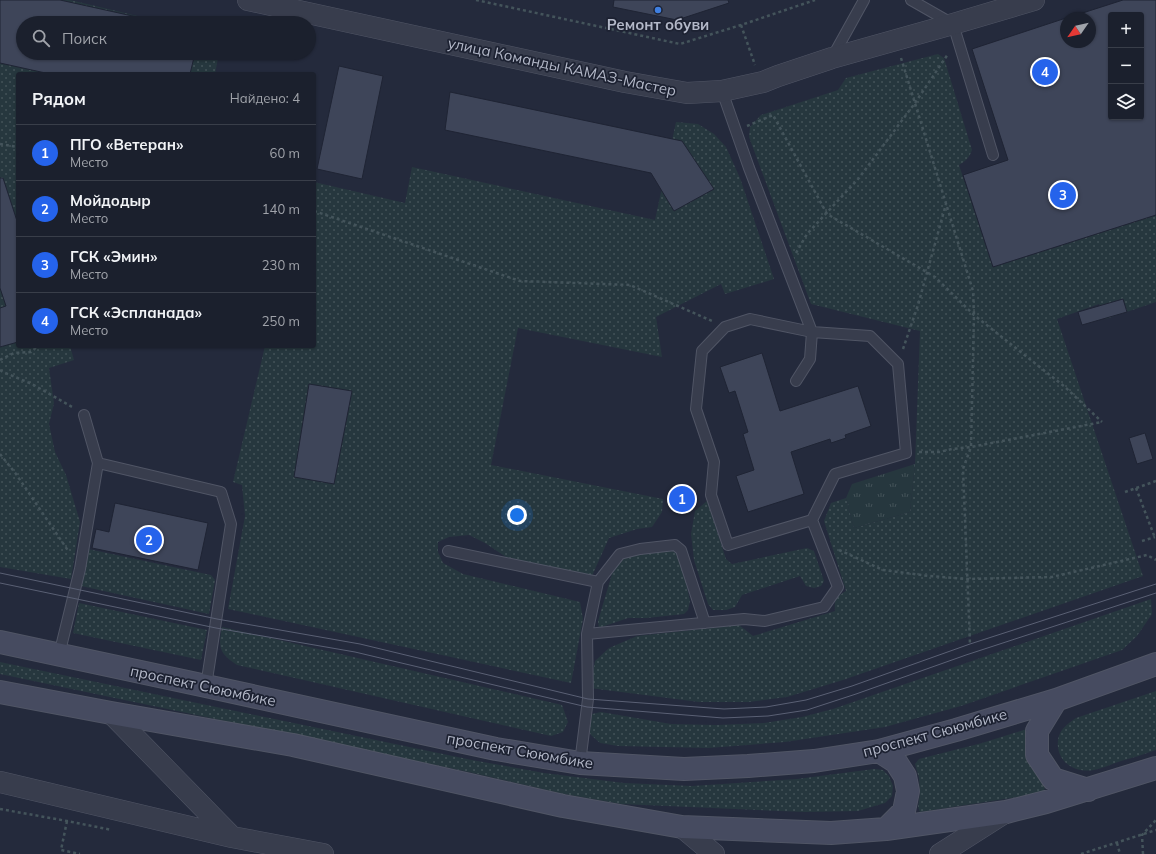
<!DOCTYPE html>
<html lang="ru">
<meta charset="utf-8">
<style>
body{margin:0;font-family:Mulish,sans-serif;background:#242835;color:#f1f3f6}
.controls{position:absolute;right:12px;top:12px;display:grid;overflow:hidden;border-radius:4px;box-shadow:0 1px 3px #0004}
.controls button{width:36px;height:36px;display:grid;place-items:center;padding:0;border:0;border-bottom:1px solid #393e49;background:#1b202d;color:#f1f3f6;font:20px sans-serif}
.compass{position:absolute;left:1060px;top:12px;width:36px;height:36px;border-radius:50%;background:#1b202d;box-shadow:0 1px 3px #0004;rotate:236deg}
.you{position:absolute;left:517px;top:515px;width:14px;height:14px;margin:-10px;border:3px solid #fff;border-radius:50%;background:#1a73e8;box-shadow:0 0 0 6px #1a73e833}
.badge{display:grid;place-items:center;width:26px;height:26px;border-radius:50%;background:#2563eb;color:#fff;font-size:13px;font-weight:700}
.pin{position:absolute;translate:-50% -50%;border:2px solid #fff;box-shadow:0 1px 4px #0006}
.list{margin:0;padding:0;list-style:none}
h2{display:flex;justify-content:space-between;align-items:center;height:52px;margin:0;padding:0 16px;font-size:17px}
h2 small{font-size:13px;font-weight:400;color:#a0a3aa}
.list li{display:grid;grid-template-columns:26px 1fr auto;gap:12px;align-items:center;box-sizing:border-box;height:56px;padding:0 16px;border-top:1px solid #393e49}
.list b{display:block;font-size:15px;white-space:nowrap}
.list p{margin:0;font-size:13px;white-space:nowrap;color:#a0a3aa}
.list em{font-size:13px;font-style:normal;color:#a0a3aa}
.icon{flex:none;width:22px;height:22px;fill:none;stroke:currentColor;stroke-width:2;stroke-linecap:round;stroke-linejoin:round}
.map{position:relative;flex:none;width:1156px;height:854px;overflow:hidden}
.search{position:absolute;background:#1b202d;box-shadow:0 1px 3px #0004;left:16px;top:16px;width:300px;height:44px;display:flex;align-items:center;gap:10px;box-sizing:border-box;padding:0 14px;border-radius:22px;color:#a0a3aa;font-size:15px}
.panel{position:absolute;background:#1b202d;box-shadow:0 1px 3px #0004;left:16px;top:72px;width:300px;height:276px;border-radius:4px}
.map>svg:first-child{display:block}
</style>
<div class="map">
<svg width="1156" height="854" viewBox="0 0 1156 854">
<defs>
<pattern id="grass-dots" width="8" height="8" patternUnits="userSpaceOnUse"><rect width="8" height="8" fill="#26373e"/><path d="M2 2h.1M6 6h.1" fill="none" stroke="#435258" stroke-width="1.8" stroke-linecap="round"/></pattern>
<pattern id="park-tufts" width="24" height="20" patternUnits="userSpaceOnUse"><rect width="24" height="20" fill="#26373e"/><path d="M3 7l-1-3M5 7V3M7 7l1-3M15 17l-1-3M17 17v-4M19 17l1-3" fill="none" stroke="#435258"/></pattern>
</defs>
<rect width="100%" height="100%" fill="#242a3c"/>
<!-- grass -->
<path fill="url(#grass-dots)" d="M0,0h70l97,23h-144v30h196l-4,21h-197v272h52l4,14 -25,8 5,35 -5,21 6,28 11,23 14,47 -9,57 -71,-12z
M938,54l6,4 28,92c-3,8 -6,11 -13,15l34,102 163,-52v87l-50,17 -7,-15 -42,15 86,257 -300,104 -56,17 -38,5h-50l-109,-14 5,-27 14,-13 28,-12 102,-11 14,11 82,-25c-1,-12 1,-14 11,-20l-22,-70 7,-18 15,-5 8,30 56,-16 5,-48 5,-133 -109,-27 -62,-167 1,-10 11,-12 77,-25 8,-12z
M676,122l22,2 16,10 12,13 14,31 34,101 -49,15 -4,-10 -65,33 6,40 -144,-29 -27,137 172,34 -1,13 -10,15 -15,2 -28,9 -18,40 -85,-21 -21,-14 -16,-8 -20,2 -11,5v10l5,11 20,11 117,28 3,17 -12,64 -343,-74 17,-93 -3,-31 -9,-3 32,-136h49v-164l91,21 7,-36 243,53z
M707,501l19,58 6,5 75,-16 7,3 10,30 -3,5 -7,2 -8,-2 -6,-10 -58,19 -7,12 -9,3h-13l-5,-6 -14,-44 -3,-26 4,-23z
M88,549l123,26 4,5 -6,34 -128,-28z
M674,549l7,10 9,42 -2,9 -4,4 -37,4h-19l-29,10 -1,-7 14,-47 6,-12 13,-9z
M1151,599l1,15 -15,22 -15,14 -161,56 -76,21 -100,15 -77,6 -90,-2 -18,-3 -9,-8 -5,-9 1,-7 5,-5 9,-2 70,12 46,1 47,-2 38,-6 31,-8z
M79,603l128,27 -6,30 -128,-27z
M222,627l340,78 6,17 -5,10 -12,4 -314,-71c-18,-12 -19,-17 -15,-38z
M0,662l472,98 72,13 80,10 68,3 105,-7 77,-10 9,1 6,6 4,10 -1,10 -7,7 -27,8 -53,1 -184,-8 -57,-10 -95,-22 -469,-98z
M1156,691v59c-12,4 -23,8 -35,11 -9,3 -18,7 -27,9 -16,3 -34,-5 -36,-23 -2,-14 7,-22 18,-29z
M1030,728l7,43 8,16 -1,4 -6,3 -118,18 -2,-5 2,-13 -1,-16 -4,-14 4,-5 63,-16z"/>
<!-- park -->
<path fill="url(#park-tufts)" d="M915,464l-5,48 -56,16 -8,-30 6,-14z"/>
<!-- building -->
<path fill="#3e4559" stroke="#1f2434" fill-rule="evenodd" d="M0,0h60l77,17 -1,6h-113v30h172l-5,21h-140l-50,-11z
M614,0h114l1,3 -52,17 -64,-13z
M1123,0h33v215l-163,52 -30,-92 45,-15 -36,-111 94,-31v24h24v-24h-23zM1111,15h30v102h-30z
M339,66l44,10 -21,103 -45,-10z
M450,92l232,49 32,48 -40,22 -23,-38 -206,-43z
M0,178h3l15,46v118l-18,5v-39l6,-2 -6,-18z
M1123,299l4,13 -45,13 -4,-13z
M762,353l18,58 78,-25 13,40 -26,9 1,3 -15,5 -1,-4 -39,13 13,42 -56,18 -12,-36 18,-6 -11,-36 5,-2 -13,-41 -6,2 -9,-26z
M309,384l43,7 -18,93 -40,-7z
M1145,433l8,26 -16,5 -8,-26z
M115,503l93,20 -10,47 -106,-22 4,-19 13,3z"/>
<g fill="none" stroke-linecap="round" stroke-linejoin="round">
<!-- lane casing -->
<g stroke="#505565" stroke-width="12">
<path id="lane" d="M911,0l42,24 40,131
M833,56l31,-56
M722,91l27,77 63,164 -2,27 -14,22
M84,415l14,48
M448,551l150,31 -11,52
M598,582l22,-28 20,-5 35,-4 6,5 24,73
M59,655l21,-86 18,-106 123,29 10,32 -25,162
M580,763l8,-64 -1,-65 157,-15 21,2 59,-14 14,-20 -26,-67 23,-46 71,-21 -8,-89 -28,-28 -58,-4 -62,-13 -25,8 -23,24 -6,58 18,53 -3,33 17,50 84,-25"/>
</g>
<!-- street casing -->
<g stroke="#505565" stroke-width="22">
<path id="street" d="M248,0l377,82 62,11 35,-2 41,-9 15,-6 54,-18 121,-34 81,-24
M111,713l121,124 91,17
M0,782l232,55
M682,827l32,27
M940,854l66,-42"/>
</g>
<!-- secondary casing -->
<g stroke="#505565" stroke-width="24">
<path id="secondary" d="M0,642l206,44 290,63 84,14 104,6 64,-3 66,-5 65,-10 77,-21 100,-30 100,-36
M0,692l111,21 182,32 270,61 119,21 149,6 55,-4 120,-17 40,-10 110,-34
M1056,700l-19,31v24l16,24 35,11
M879,751l17,11 9,14 3,15 -4,20 -18,18"/>
</g>
<!-- path -->
<path stroke="#44545b" stroke-width="2.5" stroke-dasharray="3 3" stroke-linecap="butt" d="M476,0l204,44 61,-19 74,-25
M741,25l14,40
M901,58l72,233 1,24 -3,132 -8,22 7,175
M747,126l26,-11 54,99 108,63 39,38 91,72 37,35
M0,144l18,3
M314,211l206,70 110,4 82,36
M796,253l11,-19 52,-56 56,-75 33,-49
M903,349l15,-44 28,-101
M0,360l14,-7 17,-1 7,-6
M0,370l3,2 29,12 42,24
M919,452h20l13,-3 19,-2 131,-25
M0,454l16,20 53,78
M1136,488l19,50
M1125,492l31,-11
M1142,541l13,-4
M839,550l44,20 46,6 39,3 84,-2 95,-22 9,5
M0,809l67,12 45,9
M67,821l-6,29 19,4
M1117,843l3,11
M1081,854l75,-24
M1143,854l-1,-19 14,-15"/>
<!-- lane -->
<use href="#lane" stroke="#383d4d" stroke-width="10"/>
<!-- street -->
<use href="#street" stroke="#383d4d" stroke-width="21"/>
<!-- secondary -->
<use href="#secondary" stroke="#464b60" stroke-width="22"/>
<!-- tram -->
<path stroke="#5a6074" stroke-width="1" d="M0,573l217,46 143,25 228,55 136,10 42,-2 40,-7 46,-14 118,-42 186,-60
M0,583l216,45 139,24 232,55 136,11 45,-2 39,-6 49,-16 110,-39 190,-62"/>
</g>
<!-- markers -->
<circle fill="#3f7fe0" stroke="#1d2232" stroke-width="1.5" cx="658" cy="10" r="4"/>
<g text-anchor="middle" stroke-width="3.5" stroke-linejoin="round" paint-order="stroke">
<!-- poi labels -->
<g font-size="15" font-weight="bold" fill="#b3b8c8" stroke="#1d2232">
<text x="658" y="30">Ремонт обуви</text>
</g>
<!-- street labels -->
<g font-size="15" fill="#b3b8c8" stroke="#1d2232">
<text transform="translate(562 67) rotate(12)" y="5">улица Команды КАМАЗ-Мастер</text>
<text transform="translate(203 686) rotate(12)" y="5">проспект Сююмбике</text>
<text transform="translate(935 733) rotate(-15)" y="5">проспект Сююмбике</text>
<text transform="translate(520 751) rotate(10)" y="5">проспект Сююмбике</text>
</g>
</g>
</svg>
<div class="controls">
<button>+</button>
<button>−</button>
<button><svg class="icon" aria-label="layers" viewBox="0 0 24 24"><path d="M12 4l9 5-9 5-9-5zM3 14l9 5 9-5"/></svg></button>
</div>
<svg class="compass" viewBox="-18 -18 36 36"><path d="M0-13l5 13h-10z" fill="#e53935"/><path d="M0 13l5-13h-10z" fill="#a0a3aa"/></svg>
<div class="you"></div>
<div class="pin badge" style="left:682px;top:499px">1</div>
<div class="pin badge" style="left:149px;top:540px">2</div>
<div class="pin badge" style="left:1063px;top:195px">3</div>
<div class="pin badge" style="left:1045px;top:72px">4</div>
<div class="search"><svg class="icon" aria-label="search" viewBox="0 0 24 24"><circle cx="10" cy="10" r="6"/><path d="M15 15l6 6"/></svg>Поиск</div>
<section class="panel">
<h2>Рядом<small>Найдено: 4</small></h2>
<ul class="list">
<li><span class="badge">1</span><div><b>ПГО «Ветеран»</b><p>Место</p></div><em>60 m</em></li>
<li><span class="badge">2</span><div><b>Мойдодыр</b><p>Место</p></div><em>140 m</em></li>
<li><span class="badge">3</span><div><b>ГСК «Эмин»</b><p>Место</p></div><em>230 m</em></li>
<li><span class="badge">4</span><div><b>ГСК «Эспланада»</b><p>Место</p></div><em>250 m</em></li>
</ul>
</section>
</div>
